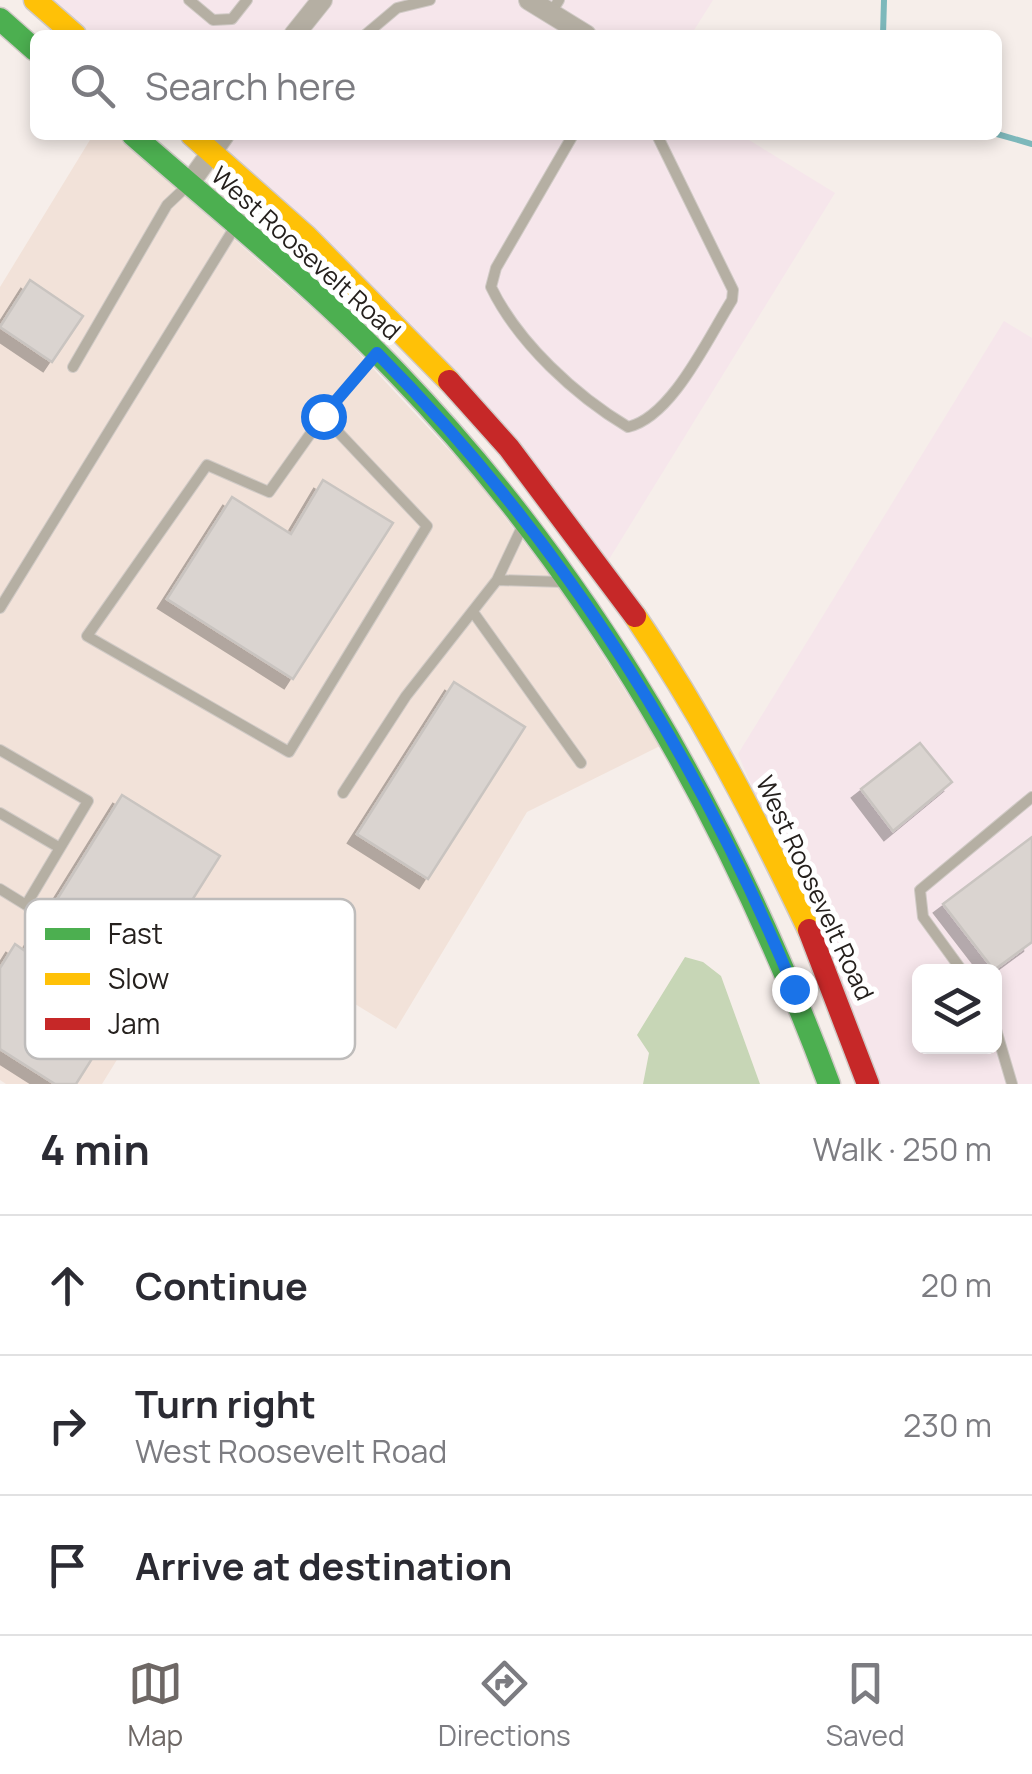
<!DOCTYPE html>
<meta charset="utf-8">
<style>
body{margin:0;font-family:Manrope,sans-serif;background:#f2f2f3;color:#2b2b33}
.controls{position:absolute;right:30px;bottom:30px;display:grid;overflow:hidden;border-radius:15px;box-shadow:0 5px 15px #0003}
.controls button{width:90px;height:90px;display:grid;place-items:center;padding:0;border:0;border-bottom:2px solid #e1e1e2;background:#fff;color:#2b2b33;font:50px sans-serif}
.stop{position:absolute;width:30px;height:30px;margin:-22px;border:8px solid #1a73e8;border-radius:50%;background:#fff}
.stop.end{background:#1a73e8;border-color:#fff;box-shadow:0 2px 10px #0008}
.list{margin:0;padding:0;list-style:none}
h2{display:flex;justify-content:space-between;align-items:center;height:130px;margin:0;padding:0 40px;font-size:42px}
h2 small{font-size:32px;font-weight:400;color:#7c7c81}
.list li{display:grid;grid-template-columns:65px 1fr auto;gap:30px;align-items:center;box-sizing:border-box;height:140px;padding:0 40px;border-top:2px solid #e1e1e2}
.list b{display:block;font-size:38px;white-space:nowrap}
.list p{margin:0;font-size:32px;white-space:nowrap;color:#7c7c81}
.list em{font-size:32px;font-style:normal;color:#7c7c81}
.icon{flex:none;width:55px;height:55px;fill:none;stroke:currentColor;stroke-width:2;stroke-linecap:round;stroke-linejoin:round}
.map{position:relative;flex:none;width:1032px;height:1084px;overflow:hidden}
.search{position:absolute;background:#fff;box-shadow:0 5px 15px #0003;left:30px;right:30px;top:30px;height:110px;display:flex;align-items:center;gap:25px;box-sizing:border-box;padding:0 35px;border-radius:15px;color:#7c7c81;font-size:38px}
.sheet{height:550px;background:#fff}
nav{display:flex;justify-content:space-around;align-items:center;box-sizing:border-box;height:140px;border-top:2px solid #e1e1e2;background:#fff;font-size:28px;color:#7c7c81}
nav a{display:grid;justify-items:center;gap:5px}
nav .on{color:#6e6865}
.map>svg:first-child{display:block}
</style>
<div class="map">
<svg width="1032" height="1084" viewBox="0 0 1032 1084">
<defs>
<filter id="shadow"><feDropShadow dx="-9" dy="9" stdDeviation="0" flood-color="#0004"/></filter>
</defs>
<rect width="100%" height="100%" fill="#f6eeea"/>
<!-- built -->
<path fill="#f2e2d9" d="M93,135h23l223,197 135,145 91,119 95,150 -133,66 -131,217 -189,-115 -105,170h-96l-6,-4v-793z"/>
<!-- industrial -->
<path fill="#f6e6eb" fill-rule="evenodd" d="M52,0h661l-22,35h-598z
M210,135h531l94,58 -227,368z
M1004,321l28,17v746h-153l-141,-330zM920,972h74v74h-74z"/>
<!-- forest -->
<path fill="#c7d6b6" d="M685,957l18,5 18,14 39,108h-117l6,-31 -12,-18z"/>
<g fill="none" stroke-linecap="round" stroke-linejoin="round">
<!-- stream -->
<path stroke="#7db8bb" stroke-width="6" d="M883,35l1,-35
M997,134l35,10"/>
</g>
<!-- building -->
<path fill="#dad4d0" stroke="#c9c4c0" stroke-width="2.5" filter="url(#shadow)" d="M30,280l53,36 -31,46 -52,-35z
M323,480l70,43 -100,156 -126,-80 65,-102 59,37z
M454,682l71,45 -97,152 -71,-45z
M920,743l32,39 -59,49 -32,-42z
M122,795l98,61 -144,228h-21l-55,-35v-81l15,-24 10,7z
M1032,837v105l-38,28 -51,-66z"/>
<g fill="none" stroke-linecap="round" stroke-linejoin="round">
<!-- lane casing -->
<g stroke="#d0cac6" stroke-width="12">
<path id="lane" d="M189,0l24,20 19,-1 15,-19
M551,13l8,-13
M365,35l32,-27 33,-8
M573,135l-77,133 -5,19c27,56 85,109 137,140 44,-10 80,-89 104,-127l1,-10 -76,-155
M73,367l94,-162 18,-17
M323,416l104,110 -138,226 -202,-116 120,-171 62,27 54,-76 53,-62
M523,525l-26,55 66,2
M0,608l233,-378
M473,612l108,151
M0,750l88,51 -62,104 -26,-16
M343,793l63,-97 91,-116
M0,813l60,35
M963,972l-40,-55 -3,-27 112,-93
M994,1023l18,61"/>
</g>
<!-- street casing -->
<g stroke="#d0cac6" stroke-width="22">
<path id="street" d="M529,0l57,35
M294,35l28,-35
M189,184l35,-49"/>
</g>
<!-- fast casing -->
<g stroke="#d0cac6" stroke-width="25">
<path id="fast" d="M0,19l35,31
M133,135c89,78 182,152 264,238 197,205 333,446 432,711"/>
</g>
<!-- slow casing -->
<g stroke="#d0cac6" stroke-width="25">
<path id="slow" d="M35,0l40,35
M192,135l114,101 143,145
M635,616c68,100 122,205 174,314"/>
</g>
<!-- jam casing -->
<g stroke="#d0cac6" stroke-width="25">
<path id="jam" d="M449,381l60,67 126,168
M809,930l59,154"/>
</g>
<!-- lane -->
<use href="#lane" stroke="#b5afa3" stroke-width="10"/>
<!-- street -->
<use href="#street" stroke="#b5afa3" stroke-width="20"/>
<!-- fast -->
<use href="#fast" stroke="#4caf50" stroke-width="22"/>
<!-- slow -->
<use href="#slow" stroke="#ffc107" stroke-width="22"/>
<!-- jam -->
<use href="#jam" stroke="#c62828" stroke-width="22"/>
</g>
<g fill="none" stroke-linecap="round" stroke-linejoin="round">
<!-- route -->
<path stroke="#1a73e8" stroke-width="12" d="M323,416l54,-63c181,182 319,399 417,636"/>
</g>
<g text-anchor="middle" stroke-width="10" stroke-linejoin="round" paint-order="stroke">
<!-- street labels -->
<g font-size="25" fill="#25201d" stroke="#fff">
<text transform="translate(306 253) rotate(42)" y="9">West Roosevelt Road</text>
<text transform="translate(815 888) rotate(65)" y="9">West Roosevelt Road</text>
</g>
</g>
<!-- legend -->
<rect x="25" y="899" width="330" height="160" rx="15" fill="#fff" stroke="#bebcbb" stroke-width="2.5"/>
<rect x="45" y="928" width="45" height="12" fill="#4caf50"/>
<rect x="45" y="973" width="45" height="12" fill="#ffc107"/>
<rect x="45" y="1018" width="45" height="12" fill="#c62828"/>
<g font-size="28" fill="#25201d">
<text x="108" y="944">Fast</text>
<text x="108" y="989">Slow</text>
<text x="108" y="1034">Jam</text>
</g>
</svg>
<div class="controls">
<button><svg class="icon" aria-label="layers" viewBox="0 0 24 24"><path d="M12 4l9 5-9 5-9-5zM3 14l9 5 9-5"/></svg></button>
</div>
<div class="stop" style="left:323px;top:416px"></div>
<div class="stop end" style="left:794px;top:989px"></div>
<div class="search"><svg class="icon" aria-label="search" viewBox="0 0 24 24"><circle cx="10" cy="10" r="6"/><path d="M15 15l6 6"/></svg>Search here</div>
</div>
<section class="sheet">
<h2>4 min<small>Walk · 250 m</small></h2>
<ul class="list">
<li><svg class="icon" aria-label="ahead" viewBox="0 0 24 24"><path d="M12 20V5M6 11l6-6 6 6"/></svg><div><b>Continue</b></div><em>20 m</em></li>
<li><svg class="icon" aria-label="right" viewBox="0 0 24 24"><path d="M7 20v-9h11M14 6l5 5-5 5"/></svg><div><b>Turn right</b><p>West Roosevelt Road</p></div><em>230 m</em></li>
<li><svg class="icon" aria-label="arrive" viewBox="0 0 24 24"><path d="M6 21V4h12l-3 4 3 4H6"/></svg><div><b>Arrive at destination</b></div></li>
</ul>
</section>
<nav>
<a class="on"><svg class="icon" aria-label="map" viewBox="0 0 24 24"><path d="M3 6l6-2 6 2 6-2v14l-6 2-6-2-6 2zM9 4v14M15 6v14"/></svg>Map</a>
<a><svg class="icon" aria-label="directions" viewBox="0 0 24 24"><path d="M12 3l9 9-9 9-9-9zM9 14v-3h6M13 9l2 2-2 2"/></svg>Directions</a>
<a><svg class="icon" aria-label="saved" viewBox="0 0 24 24"><path d="M7 4h10v16l-5-4-5 4z"/></svg>Saved</a>
</nav>
